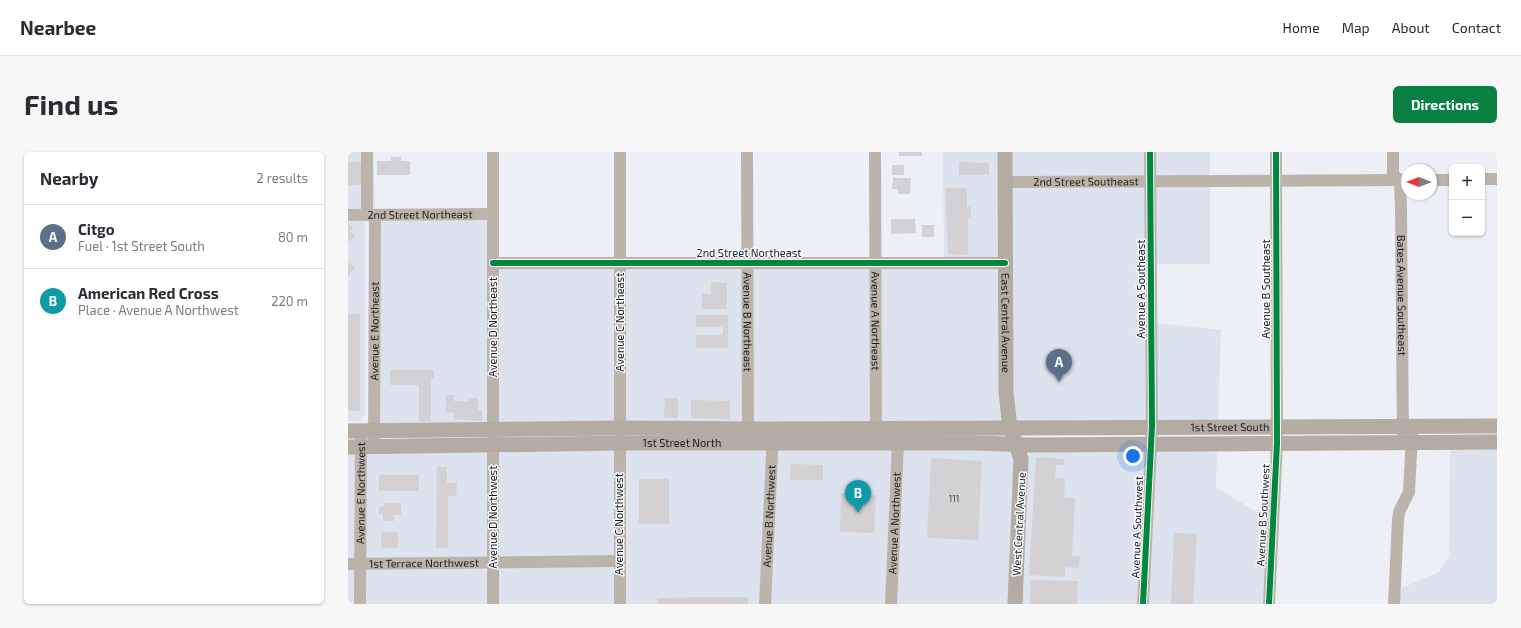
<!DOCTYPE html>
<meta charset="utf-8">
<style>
body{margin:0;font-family:"Exo 2",sans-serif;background:#f7f7f7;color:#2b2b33}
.controls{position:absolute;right:12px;top:12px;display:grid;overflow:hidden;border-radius:6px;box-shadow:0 1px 3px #0004}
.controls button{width:36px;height:36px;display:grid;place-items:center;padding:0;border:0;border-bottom:1px solid #e1e1e2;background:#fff;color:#2b2b33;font:20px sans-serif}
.compass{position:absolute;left:1053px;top:12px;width:36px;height:36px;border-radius:50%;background:#fff;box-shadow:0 1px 3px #0004;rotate:270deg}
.you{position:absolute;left:785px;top:304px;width:14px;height:14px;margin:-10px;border:3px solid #fff;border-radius:50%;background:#1a73e8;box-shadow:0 0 0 6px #1a73e833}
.badge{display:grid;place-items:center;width:26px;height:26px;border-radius:50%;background:#0b8043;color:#fff;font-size:13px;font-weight:700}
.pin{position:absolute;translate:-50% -33px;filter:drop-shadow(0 1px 2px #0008)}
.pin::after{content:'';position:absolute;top:21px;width:14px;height:12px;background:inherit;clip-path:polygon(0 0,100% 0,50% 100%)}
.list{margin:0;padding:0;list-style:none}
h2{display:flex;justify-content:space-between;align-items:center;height:52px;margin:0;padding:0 16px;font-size:17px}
h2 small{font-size:13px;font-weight:400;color:#7c7c81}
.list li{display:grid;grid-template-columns:26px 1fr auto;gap:12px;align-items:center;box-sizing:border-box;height:64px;padding:0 16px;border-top:1px solid #e1e1e2}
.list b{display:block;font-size:15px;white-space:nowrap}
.list p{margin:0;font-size:13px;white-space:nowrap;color:#7c7c81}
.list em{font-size:13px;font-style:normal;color:#7c7c81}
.map{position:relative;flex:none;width:1149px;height:452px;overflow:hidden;border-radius:6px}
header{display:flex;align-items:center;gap:24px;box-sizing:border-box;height:56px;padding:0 20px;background:#fff;border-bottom:1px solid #e1e1e2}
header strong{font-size:19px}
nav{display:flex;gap:22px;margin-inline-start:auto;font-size:14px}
.intro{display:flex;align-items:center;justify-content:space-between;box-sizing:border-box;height:96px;padding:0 24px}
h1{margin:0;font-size:28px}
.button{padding:10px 18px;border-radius:6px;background:#0b8043;color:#fff;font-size:14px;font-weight:700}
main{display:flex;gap:24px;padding:0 24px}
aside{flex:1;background:#fff;border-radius:6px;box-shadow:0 1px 3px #0004}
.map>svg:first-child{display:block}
</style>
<header>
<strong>Nearbee</strong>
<nav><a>Home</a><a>Map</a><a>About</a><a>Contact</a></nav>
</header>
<div class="intro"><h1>Find us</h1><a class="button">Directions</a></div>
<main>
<aside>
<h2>Nearby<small>2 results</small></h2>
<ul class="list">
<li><span class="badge" style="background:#5c6f8a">A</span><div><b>Citgo</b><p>Fuel · 1st Street South</p></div><em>80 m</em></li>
<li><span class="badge" style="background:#0f9aa8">B</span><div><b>American Red Cross</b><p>Place · Avenue A Northwest</p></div><em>220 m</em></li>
</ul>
</aside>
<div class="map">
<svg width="1149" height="452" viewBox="0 0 1149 452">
<rect width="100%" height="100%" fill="#eceff6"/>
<!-- built -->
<path fill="#dce2ee" d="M0,0h26l1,56 -10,1v206l-7,6h-10z
M595,0h57v106h-56z
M662,0h135v25l-135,1z
M807,0h55v25h-55z
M862,33v79h-54l-1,-78z
M797,34l2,236 -132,1 -2,-8 -3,-228z
M140,66l1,208h-110l1,-207z
M267,115v157l-117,2v-158z
M277,115h117l1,157 -118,-1z
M404,115h118l1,157h-118z
M532,115h120l5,156 -124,1z
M808,171l65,7 -3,92h-62z
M1102,294l47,1v157h-98l1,-15 39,-17 10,-16z
M545,295l-7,157h-116l8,-156z
M555,295l112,4 -5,153h-114z
M267,296l-1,109 -116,1v-107z
M277,296h143l-8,156h-136z
M797,296l-7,156h-118l4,-155z
M807,296h62l-1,39 52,32 -4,85h-116z
M0,299h9l-1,109h-8z
M18,299h122v107l-123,1z
M266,413l1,39h-117v-37z
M140,415v37h-123v-36z
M0,416h8l-1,36h-7z"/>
<!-- building -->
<path fill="#d3d1d4" d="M551,0h23v4h-23z
M43,5h10v4h9v14h-33v-14h14z
M0,10h15l1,23h-16z
M611,10l30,1v12h-30z
M544,13h12v10h-12z
M545,26h18l-1,16h-12v-5h-6z
M597,36h22v19h4v10h-3v38l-20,-1z
M543,67h24l1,14 -25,1z
M0,70l5,7 -3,2 5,6 -7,5z
M574,73h12v12h-12z
M0,110l7,5 -7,9z
M363,130l16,1v26h-25v-15h9z
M0,162h12v97h-12z
M348,163h32v33h-32v-13h27v-8h-27z
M42,218h44v8h-3v43h-12v-36h-29z
M98,243h8v6h15v-3h9v12h4v11l-28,-2v-6l-8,-1z
M317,246h13v20h-14z
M343,248l39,1v18l-39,-1z
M688,305l28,2v6h-8l-1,13h10l-1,20h11l-3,58h8l-1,12 -14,-1v10l-36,-2z
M583,306l51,3 -4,79 -51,-2z
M443,312l32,1v15h-33z
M89,315h10v16h10l-1,13h-8v52h-12z
M31,323h40v16h-40z
M291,327h30v45h-30z
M493,341l35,2 -2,38 -34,-1z
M36,351h17v12h-7v6h-11v-7h-4v-7h5z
M33,380h17v16h-17z
M826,381l23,1 -4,70h-22z
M683,428l47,1 -1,23h-47z
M363,445h37v7h-91v-6z"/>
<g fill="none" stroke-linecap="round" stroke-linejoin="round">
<!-- minor -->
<g stroke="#bcb4ab" stroke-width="12">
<path d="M19,0v63"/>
<path id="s1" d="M399,0l1,285"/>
<path id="s2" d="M527,0l1,285"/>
<path id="s3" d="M1045,0v23l7,5 1,30 2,233"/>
<path d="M1134,27h15"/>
<path d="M1083,28h21"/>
<path id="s4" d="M657,30l402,-2"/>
<path id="s5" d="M0,63l145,-1"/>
<path d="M145,111h512"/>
<path id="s6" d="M26,295l1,-232"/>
<path id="s7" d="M0,412l271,-3"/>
<path id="s8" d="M12,452l1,-165"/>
<path d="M145,452v-452"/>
<path d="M272,452v-452"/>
<path id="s9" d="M417,452l8,-170"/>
<path id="s10" d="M543,452l7,-161"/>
<path d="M795,452l9,-178 -2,-274"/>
<path d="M921,452l8,-161 -1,-291"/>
<path d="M1046,452l4,-84 1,-8 10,-20 3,-57"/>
</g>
<!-- major -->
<g stroke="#b4aba2" stroke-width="15">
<path id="s11" d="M657,0l1,240 4,36 11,31 -6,145"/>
<path id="s12" d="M0,279l272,-3 145,1 732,-3"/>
<path id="s13" d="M0,295l272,-4h358l53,2 466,-3"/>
</g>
<!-- cycleway casing -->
<g stroke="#f9faff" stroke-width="8">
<path id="cycleway" d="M145,111h512
M795,452l9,-178 -2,-274
M921,452l8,-161 -1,-291"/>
</g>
<!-- cycleway -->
<use href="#cycleway" stroke="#00873e" stroke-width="6"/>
</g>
<g text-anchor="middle" stroke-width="3" stroke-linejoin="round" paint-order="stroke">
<!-- number labels -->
<g font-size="9" fill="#49494d">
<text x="606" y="350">111</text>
</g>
<!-- street labels -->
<g font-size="11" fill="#1b1c20" stroke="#f9faff">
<text dy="4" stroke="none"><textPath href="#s4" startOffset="81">2nd Street Southeast</textPath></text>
<text dy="4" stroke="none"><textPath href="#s5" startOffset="72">2nd Street Northeast</textPath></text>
<text x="401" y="105">2nd Street Northeast</text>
<text transform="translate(793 137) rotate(-90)" y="4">Avenue A Southeast</text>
<text transform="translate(918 137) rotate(-90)" y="4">Avenue B Southeast</text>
<text dy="4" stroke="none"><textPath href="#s3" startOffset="147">Bates Avenue Southeast</textPath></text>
<text dy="4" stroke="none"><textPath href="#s2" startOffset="169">Avenue A Northeast</textPath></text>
<text transform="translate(272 170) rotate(-90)" y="4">Avenue C Northeast</text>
<text dy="4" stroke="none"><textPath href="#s1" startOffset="170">Avenue B Northeast</textPath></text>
<text dy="4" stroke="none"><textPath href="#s11" startOffset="171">East Central Avenue</textPath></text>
<text transform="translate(145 175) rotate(-90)" y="4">Avenue D Northeast</text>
<text dy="4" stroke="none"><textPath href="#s6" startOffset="116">Avenue E Northeast</textPath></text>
<text dy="4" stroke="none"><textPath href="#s12" startOffset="882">1st Street South</textPath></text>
<text dy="4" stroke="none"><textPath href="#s13" startOffset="334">1st Street North</textPath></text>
<text dy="4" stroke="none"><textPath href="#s8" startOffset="111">Avenue E Northwest</textPath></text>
<text transform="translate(915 363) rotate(-87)" y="4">Avenue B Southwest</text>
<text dy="4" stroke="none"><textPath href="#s9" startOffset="88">Avenue B Northwest</textPath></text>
<text transform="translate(145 365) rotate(-90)" y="4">Avenue D Northwest</text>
<text dy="4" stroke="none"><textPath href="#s10" startOffset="81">Avenue A Northwest</textPath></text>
<text transform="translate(271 372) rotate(-90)" y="4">Avenue C Northwest</text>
<text transform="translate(671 372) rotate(-87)" y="4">West Central Avenue</text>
<text transform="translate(789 375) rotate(-88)" y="4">Avenue A Southwest</text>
<text dy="4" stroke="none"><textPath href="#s7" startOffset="76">1st Terrace Northwest</textPath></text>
</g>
</g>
</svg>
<div class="controls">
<button>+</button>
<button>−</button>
</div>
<svg class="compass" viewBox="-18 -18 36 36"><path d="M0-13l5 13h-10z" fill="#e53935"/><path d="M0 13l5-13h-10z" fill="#7c7c81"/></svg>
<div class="you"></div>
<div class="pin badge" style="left:711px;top:230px;background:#5c6f8a">A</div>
<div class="pin badge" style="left:510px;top:361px;background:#0f9aa8">B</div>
</div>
</main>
